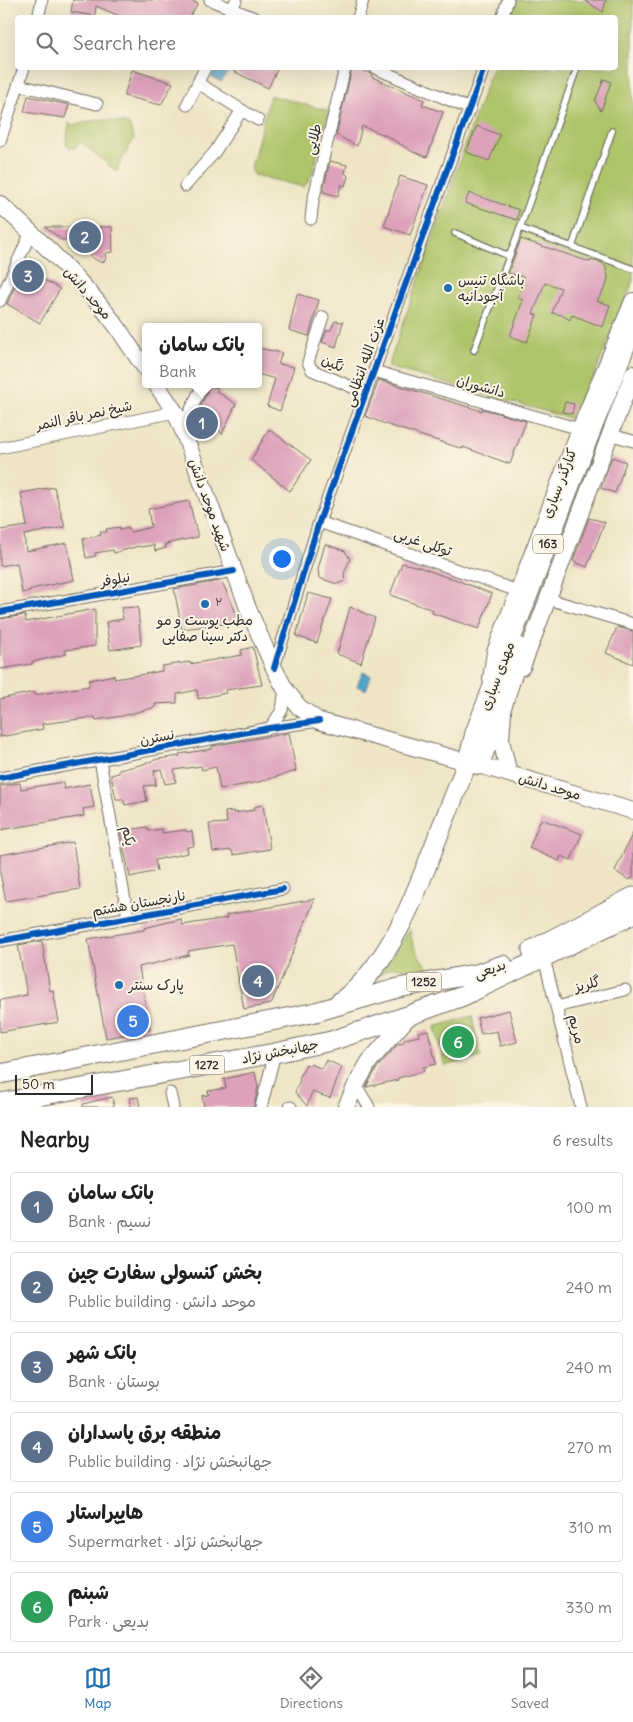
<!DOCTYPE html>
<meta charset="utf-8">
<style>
body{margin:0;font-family:Delius,"Playpen Sans Arabic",sans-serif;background:#f6f6f6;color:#222}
.scale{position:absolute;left:15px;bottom:12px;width:78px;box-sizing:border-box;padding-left:5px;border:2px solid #2b2b2b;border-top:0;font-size:14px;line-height:18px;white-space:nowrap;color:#2b2b2b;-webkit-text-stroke:4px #fcf5e5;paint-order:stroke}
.you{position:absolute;left:281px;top:558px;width:18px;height:18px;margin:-12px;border:4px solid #fff;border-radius:50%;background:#1a73e8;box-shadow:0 0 0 8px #1a73e833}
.badge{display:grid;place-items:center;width:32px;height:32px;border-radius:50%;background:#1f6fb2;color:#fff;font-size:16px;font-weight:700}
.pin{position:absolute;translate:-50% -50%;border:2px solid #fff;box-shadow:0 1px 5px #0006}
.popup{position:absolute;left:142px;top:323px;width:120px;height:65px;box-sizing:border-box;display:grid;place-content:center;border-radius:5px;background:#fff;filter:drop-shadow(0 1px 4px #0005);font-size:16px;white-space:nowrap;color:#767676}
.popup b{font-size:19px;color:#222}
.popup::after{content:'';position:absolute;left:50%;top:100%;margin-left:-10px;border:10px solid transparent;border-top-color:#fff}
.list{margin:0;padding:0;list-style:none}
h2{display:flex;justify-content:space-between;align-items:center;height:65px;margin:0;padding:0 20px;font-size:21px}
h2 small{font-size:16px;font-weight:400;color:#767676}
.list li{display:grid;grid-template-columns:32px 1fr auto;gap:15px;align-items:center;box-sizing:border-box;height:70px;margin:0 10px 10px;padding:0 10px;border:1px solid #e0e0e0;border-radius:5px}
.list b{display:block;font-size:19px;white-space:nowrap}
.list p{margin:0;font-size:16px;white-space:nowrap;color:#767676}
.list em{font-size:16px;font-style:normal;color:#767676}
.icon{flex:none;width:28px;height:28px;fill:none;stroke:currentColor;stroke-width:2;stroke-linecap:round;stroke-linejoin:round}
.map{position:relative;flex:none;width:633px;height:1107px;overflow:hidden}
.search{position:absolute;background:#fff;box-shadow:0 5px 20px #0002;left:15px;right:15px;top:15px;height:55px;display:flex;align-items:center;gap:12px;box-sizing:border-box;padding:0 18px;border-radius:5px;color:#767676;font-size:19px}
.sheet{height:545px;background:#fff}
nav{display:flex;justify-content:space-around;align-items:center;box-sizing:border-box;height:70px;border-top:1px solid #e0e0e0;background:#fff;font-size:14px;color:#767676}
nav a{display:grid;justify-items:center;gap:2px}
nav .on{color:#1f6fb2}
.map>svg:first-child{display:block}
</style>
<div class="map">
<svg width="633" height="1107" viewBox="0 0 633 1107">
<rect width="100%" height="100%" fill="#fcf5e5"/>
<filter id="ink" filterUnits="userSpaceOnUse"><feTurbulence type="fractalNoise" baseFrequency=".02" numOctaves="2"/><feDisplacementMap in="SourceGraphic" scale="10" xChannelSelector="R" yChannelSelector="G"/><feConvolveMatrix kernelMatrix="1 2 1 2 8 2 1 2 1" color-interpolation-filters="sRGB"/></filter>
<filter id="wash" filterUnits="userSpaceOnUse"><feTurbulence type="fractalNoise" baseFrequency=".0096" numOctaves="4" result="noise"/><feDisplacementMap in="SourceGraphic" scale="20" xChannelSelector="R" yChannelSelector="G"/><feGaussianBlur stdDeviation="1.12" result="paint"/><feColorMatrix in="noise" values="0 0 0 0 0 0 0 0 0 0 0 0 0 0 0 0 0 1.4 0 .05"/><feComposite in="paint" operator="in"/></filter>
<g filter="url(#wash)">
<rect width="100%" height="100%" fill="#efe5c6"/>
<!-- green -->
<path fill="#aec469" stroke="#6c784a" d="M514,0h119v281l-57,139 -188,-53 104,-299h124v-50l-108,-1z
M270,95l59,16 -17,64 -8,12 -50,-12 -3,-7z
M101,119l28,5 5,15 -14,24 -3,9 -36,-30 -6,6h-4l-5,-4 3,-21 5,2z
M410,930c2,18 11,31 23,43l-24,6 -5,-10c-13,-5 -20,1 -28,10z
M472,1016l9,40 -36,10 -10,-39z"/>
<!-- water -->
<path fill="#51a6cd" stroke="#3e687c" d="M217,68l13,1 -9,13 -10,-6z
M363,672l8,4 -5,14 -9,-4z"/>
<g id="blocks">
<!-- building -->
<path fill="#dda1bb" d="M73,0h114l11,3 -9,15h-65l-28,-12 -1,10 -24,-4z
M584,0h22l-3,12z
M227,68h51l-10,20z
M352,68h6l11,5 3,2v2l52,23 -2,5 21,7 -16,45 -14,-5 -26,-16 -25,-10 -5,20 -21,-11z
M132,70l41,13 -12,22 -37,-9z
M604,79l7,3 -10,29 -6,-10z
M28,96l41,9 -4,13 -41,-6z
M477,126l23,9 -11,26 -23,-9z
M330,161l17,4 -2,8 3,3 -3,10 -4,-1 -3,11 -15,-4z
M400,176l28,9 -18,50 -26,-9z
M469,193l50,17 -2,10 -52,-17z
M45,227h67l1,25 -8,1 1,6 -4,4 -11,-6 -1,-6 -9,-1v-3l-4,-1v-6h-15z
M521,239l69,23 1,-2 11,3 4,4 2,11 -2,8 -9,15 13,4 -7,22 -31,-12 -2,5 -8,-5 -10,-2 9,-25 -16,-5 -12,31 4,1 -10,27 -17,-6 13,-36 -5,-2 6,-21 -16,-4z
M25,269l35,20 -20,34 -33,-19 15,-33z
M297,294l22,6 -10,36 -20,-6z
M335,321l8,1 -7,25 -14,-5 5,-12h4z
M258,348l24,5 -4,11 16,3 -14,44 -13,-5 8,-27 -17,-5z
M379,380l103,31 1,-2 43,12 -16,43 -47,-17v2l-75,-24 -23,-9z
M210,386l8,2 -2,3 20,13 -14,30 -21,-29z
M565,402l9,2 -2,10 -10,-2z
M269,429l42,31 -21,31 -39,-31z
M612,457l14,5 -11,31 -14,-5z
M54,487l11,40 -41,8 2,16 41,-8 7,37 -43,9v2l-9,2 -5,-30 -17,3v-36l27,-4 -6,-33z
M189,501l9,36 -33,7 1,4 -11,3 -1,-6 -14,2 -1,-1 -25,7 -1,-3 -18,3 1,3 -10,2 -3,-19 18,-4 -1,-3h7l-1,-3 14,-2v3l8,-2 2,4 21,-5 -3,-18z
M589,518l16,4 -18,45 -14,-6z
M325,544l20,7 5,8 -6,15 1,7 -8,3 -18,-6 -1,-9z
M402,563l17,4 30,11v-1l43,17 -13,35 -47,-16 1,-3 -43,-15z
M220,581l3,3 17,38 -58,7 -8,-40z
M308,593l24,6 -15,44 -21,-7z
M138,607l3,38 -31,5 -4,-28 17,-3 -2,-11z
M350,607l25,11 -14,45 -24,-9z
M95,609v37l-30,4 1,4 -34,8v2l-32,5v-50l25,-4 1,7z
M617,627l16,4v33l-27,-11z
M253,647l9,38 -37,5 1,3 -28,6 -1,-9 -20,4v9l-22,1 1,3 -34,9 -26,4 -1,-3 -53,7 1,5 -43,8v-38l34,-7 1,3 54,-9v-6l25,-5 1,4 47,-8v-5l28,-4v2l52,-9 -1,-5z
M289,733l7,38 -37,11 -39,7 -4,-22 -14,3 -1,-4 -27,4 2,12 -11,2 -4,-15 -7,2 2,14 -12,1 3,15 -22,4 -2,-6h-7l-5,-24 8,-2v-3l21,-5 18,-6 22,-3 -1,-2 33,-5v-3z
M63,782l1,7 26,-5 4,23 -11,2 1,7 -84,14v-44l20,-3 1,6z
M263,805l7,44 -37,6 -1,-5 -19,2 -4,-28 18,-1 -2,-11 9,-1v2l21,-3 -1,-3z
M541,819l41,15 -11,26 -10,-4 -2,5 -30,-13z
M147,827l1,4 14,-2v4l24,-3 1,2 5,-1 2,15 -7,1 1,6 -33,7 2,11 -27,6 -10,-46z
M633,832v46l-4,2 -14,-9z
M73,842l7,47 -74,12 -6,-28v-18z
M315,899l-44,105 -27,5 -12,-65 -44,7 1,4 -50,12 11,63 -44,8 -18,-99 56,-9v-2l37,-9 1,6 45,-7 -1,-3z
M42,941l8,50 3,-1 6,32 -59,10v-32l27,-5 -9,-50z
M509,1010l8,32 -17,4 -3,-15 -16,3 -4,-16z
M428,1030l8,34 -13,3 1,4 -26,7v2l-32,7 11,-19 21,-24 5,-1 2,-4 14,-3 -1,-4z
M326,1060l16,7 -12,31 -18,-6 -5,14 -12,-14 5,-12 -1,-1 7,-15 4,2 1,-2 11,5z
M255,1072l3,15 -4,20h-50l-2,-11 7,-1 -1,-4 18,-3 -2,-9z
M112,1097l2,10h-31v-3z
M138,1097l2,10h-9l-1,-9z"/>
</g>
</g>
<g filter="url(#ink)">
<use href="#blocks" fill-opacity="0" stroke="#706c61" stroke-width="1"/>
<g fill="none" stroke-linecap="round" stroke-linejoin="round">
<!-- service casing -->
<g stroke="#706c61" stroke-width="8">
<path id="service" d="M577,68l-57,160 113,41
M455,233l54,23
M572,247l40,-116
M474,350l46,-122"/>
</g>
<!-- minor casing -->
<g stroke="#706c61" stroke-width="13">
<path id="minor" d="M210,0l45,18
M38,18l4,-18
M229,18l7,-18
M358,18l5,-18
M502,18l6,-18
M375,68l95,41
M198,83l60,37
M19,85l78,19
M187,105l18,-37
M0,141l24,-73
M185,186l29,-33 28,-43
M311,219l2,-18 32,-133
M0,301l31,-69
M323,317l-15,45 4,8 54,23
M374,371l206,58
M182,428l21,-44
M609,434l24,7
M0,448l175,-36
M319,522l199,69
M548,599l85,25
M0,612l234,-41
M274,668l45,-146 165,-454
M270,728l12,-18 3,-21
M100,760l28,157
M0,778l270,-50 49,-7
M0,941l283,-52
M544,958l37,149
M556,1007l69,-17
M356,1085l13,22
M170,1093l3,14
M261,1107l14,-54
M290,1107h1"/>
</g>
<!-- secondary casing -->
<g stroke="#706c61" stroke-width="18">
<path id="secondary" d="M0,204c42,38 84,78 118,124 9,14 18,28 28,41
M156,384l19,28 7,16 67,183 25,57 11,21 14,18 20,14 148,41
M522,667l111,-293
M491,679l4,-27 85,-223 53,-128
M503,712l-2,28 8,34
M479,765l154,46
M346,1107l10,-22 13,-23 41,-47"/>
</g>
<!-- primary casing -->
<g stroke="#706c61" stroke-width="21">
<path id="primary" d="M469,762l10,3 24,-62 18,-55
M532,950l101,-53
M335,1006c7,-6 16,-12 23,-19 42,-44 62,-105 84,-161 12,-30 26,-61 33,-93l115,-300 43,-106
M0,1074l312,-61 86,-25 82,-15 23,-8
M0,1103l275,-50 56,-12 79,-26 53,-19 170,-82"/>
</g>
<!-- service -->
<use href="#service" stroke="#fff" stroke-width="5.5"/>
<!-- minor -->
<use href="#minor" stroke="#fff" stroke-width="11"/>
<!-- secondary -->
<use href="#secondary" stroke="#fff" stroke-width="16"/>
<!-- primary -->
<use href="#primary" stroke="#fff" stroke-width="19"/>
<!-- cycleway casing -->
<g stroke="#fcf5e5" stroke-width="9">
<path id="cycleway" d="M0,612l234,-41
M274,668l45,-146 165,-454
M0,778l270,-50 49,-7
M0,941l283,-52"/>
</g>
<!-- cycleway -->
<use href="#cycleway" stroke="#0057b8" stroke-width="6"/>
</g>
</g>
<!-- markers -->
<g fill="#1f6fb2" stroke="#fcf5e5" stroke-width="2">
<circle cx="448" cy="288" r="5"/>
<circle cx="205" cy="604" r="5"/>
<circle cx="119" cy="985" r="5"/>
</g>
<g text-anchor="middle" stroke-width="4" stroke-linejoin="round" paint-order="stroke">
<!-- number labels -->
<g font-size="11" fill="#58484f">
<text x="219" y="606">۲</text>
</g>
<!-- shield labels -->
<g fill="#fcf5e5" stroke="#6a6863" stroke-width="1">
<rect x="533" y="534.5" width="30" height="19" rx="4"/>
<rect x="406.5" y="972.5" width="35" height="19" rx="4"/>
<rect x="189.5" y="1055.5" width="35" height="19" rx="4"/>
</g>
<g font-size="12" font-weight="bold" fill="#2b2b2b">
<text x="548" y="548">163</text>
<text x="424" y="986">1252</text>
<text x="207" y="1069">1272</text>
</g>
<!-- street labels -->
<g font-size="14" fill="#2b2b2b" stroke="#fcf5e5">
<text transform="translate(313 139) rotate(-76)" y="5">طلایی</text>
<text transform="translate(88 293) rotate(49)" y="5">موحد دانش</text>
<text transform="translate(364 362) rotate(-70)" y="5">عزت الله انتظامی</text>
<text transform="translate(333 363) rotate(25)" y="5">نگین</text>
<text transform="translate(481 386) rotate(16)" y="5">دانشوران</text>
<text transform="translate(84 415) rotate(-12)" y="5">شیخ نمر باقر النمر</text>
<text transform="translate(559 483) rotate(-69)" y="5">کنارگذر سباری</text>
<text transform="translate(210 505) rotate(70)" y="5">شهید موحد دانش</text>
<text transform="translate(423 542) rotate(19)" y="5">توکلی غربی</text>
<text transform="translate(115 579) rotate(-10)" y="5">نیلوفر</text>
<text transform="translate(497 676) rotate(-69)" y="5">مهدی سباری</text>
<text transform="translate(157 737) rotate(-10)" y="5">نسترن</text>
<text transform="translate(550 786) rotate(17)" y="5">موحد دانش</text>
<text transform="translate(129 836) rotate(80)" y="5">یکم</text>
<text transform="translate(139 903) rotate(-10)" y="5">نارنجستان هشتم</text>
<text transform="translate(490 969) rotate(-19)" y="5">بدیعی</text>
<text transform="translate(587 984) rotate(-14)" y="5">گلریز</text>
<text transform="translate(577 1029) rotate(76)" y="5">مریم</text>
<text transform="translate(280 1051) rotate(-11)" y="5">جهانبخش نژاد</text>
</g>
<!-- poi labels -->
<g font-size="14" fill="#2b2b2b" stroke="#fcf5e5" text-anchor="start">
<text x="458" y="285">باشگاه تنیس<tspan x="458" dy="16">آجودانیه</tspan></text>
<text x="205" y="625" text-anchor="middle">مطب پوست و مو<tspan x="205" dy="16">دکتر سینا صفایی</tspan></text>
<text x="129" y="990">پارک سنتر</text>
</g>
</g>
</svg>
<div class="scale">50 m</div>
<div class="you"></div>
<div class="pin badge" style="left:202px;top:423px;background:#5c6f8a">1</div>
<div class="popup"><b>بانک سامان</b>Bank</div>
<div class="pin badge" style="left:85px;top:237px;background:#5c6f8a">2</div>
<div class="pin badge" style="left:28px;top:276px;background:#5c6f8a">3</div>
<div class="pin badge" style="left:258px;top:981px;background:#5c6f8a">4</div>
<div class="pin badge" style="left:133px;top:1021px;background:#3f7fe0">5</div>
<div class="pin badge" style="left:458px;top:1042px;background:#2e9e5b">6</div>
<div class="search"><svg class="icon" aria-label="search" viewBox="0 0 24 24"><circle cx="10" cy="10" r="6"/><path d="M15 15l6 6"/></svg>Search here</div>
</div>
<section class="sheet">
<h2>Nearby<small>6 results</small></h2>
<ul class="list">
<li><span class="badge" style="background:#5c6f8a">1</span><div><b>بانک سامان</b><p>Bank · نسیم</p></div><em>100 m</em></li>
<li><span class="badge" style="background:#5c6f8a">2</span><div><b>بخش کنسولی سفارت چین</b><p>Public building · موحد دانش</p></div><em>240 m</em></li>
<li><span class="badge" style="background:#5c6f8a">3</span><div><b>بانک شهر</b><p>Bank · بوستان</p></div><em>240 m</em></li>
<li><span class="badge" style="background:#5c6f8a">4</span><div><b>منطقه برق پاسداران</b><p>Public building · جهانبخش نژاد</p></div><em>270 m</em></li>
<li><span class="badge" style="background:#3f7fe0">5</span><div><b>هایپراستار</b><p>Supermarket · جهانبخش نژاد</p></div><em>310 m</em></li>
<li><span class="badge" style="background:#2e9e5b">6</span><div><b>شبنم</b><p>Park · بدیعی</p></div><em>330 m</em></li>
</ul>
</section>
<nav>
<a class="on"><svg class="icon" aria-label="map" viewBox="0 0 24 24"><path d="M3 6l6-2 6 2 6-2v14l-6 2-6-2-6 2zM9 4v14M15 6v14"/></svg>Map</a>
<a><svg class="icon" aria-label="directions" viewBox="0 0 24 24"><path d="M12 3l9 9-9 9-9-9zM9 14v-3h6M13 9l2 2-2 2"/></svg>Directions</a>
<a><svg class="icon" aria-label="saved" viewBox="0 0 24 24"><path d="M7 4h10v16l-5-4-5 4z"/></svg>Saved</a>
</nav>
